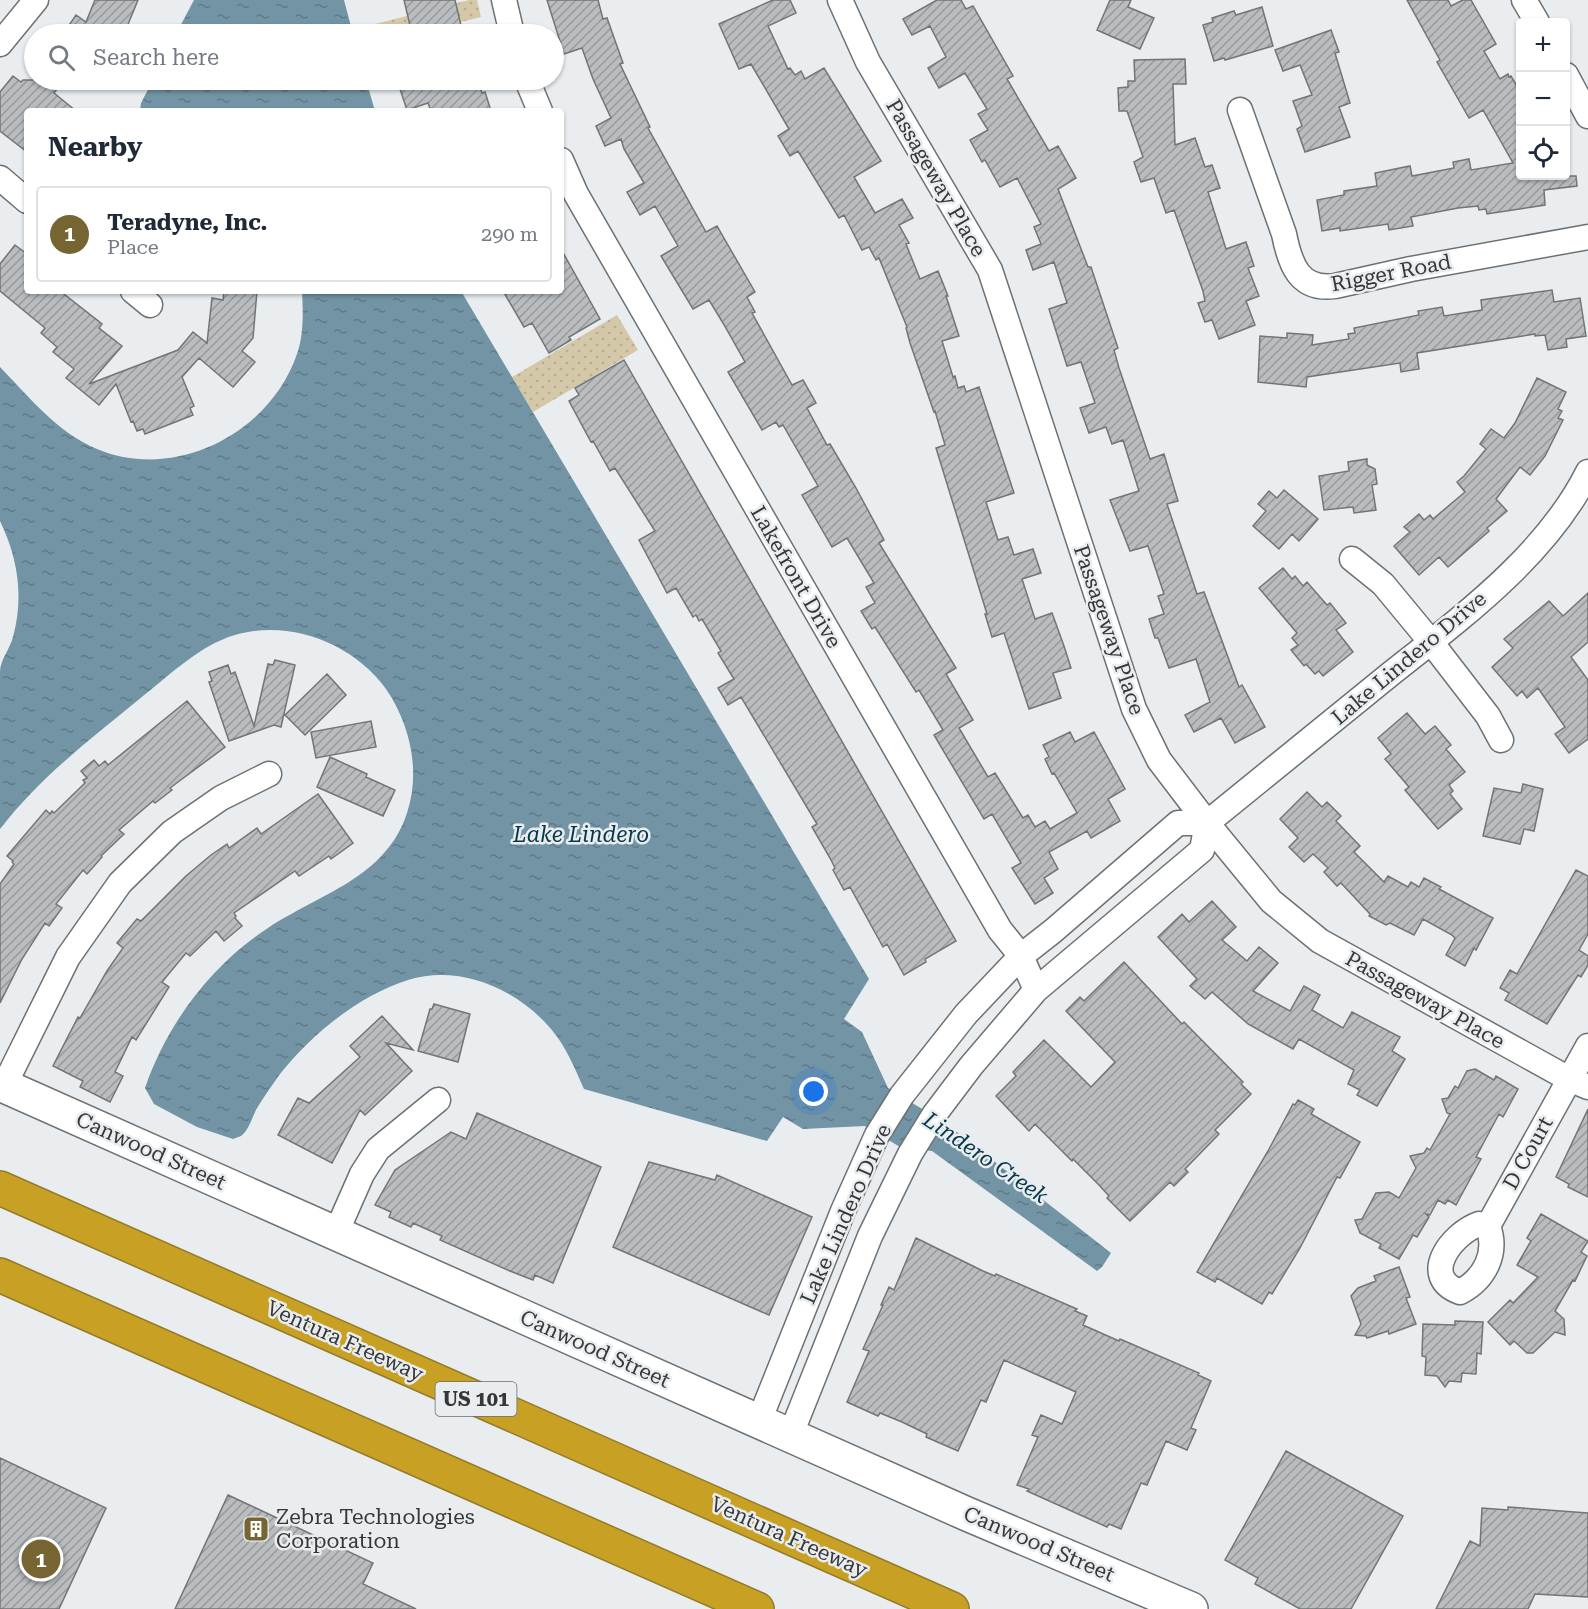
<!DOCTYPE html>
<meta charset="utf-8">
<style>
body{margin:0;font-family:"Roboto Serif",serif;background:#f2f2f3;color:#1f2937}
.controls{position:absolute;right:18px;top:18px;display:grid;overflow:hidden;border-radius:6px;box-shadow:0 2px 4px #0004}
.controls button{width:54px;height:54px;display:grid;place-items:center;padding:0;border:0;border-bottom:2px solid #e0e1e3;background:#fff;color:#1f2937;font:30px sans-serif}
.you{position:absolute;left:814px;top:1092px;width:21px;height:21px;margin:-15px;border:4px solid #fff;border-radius:50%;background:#1a73e8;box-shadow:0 0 0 9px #1a73e833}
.badge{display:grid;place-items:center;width:39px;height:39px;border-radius:50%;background:#766433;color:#fff;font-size:20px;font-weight:700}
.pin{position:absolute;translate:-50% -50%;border:3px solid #fff;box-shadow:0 2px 6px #0006}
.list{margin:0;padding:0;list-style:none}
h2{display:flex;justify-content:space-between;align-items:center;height:78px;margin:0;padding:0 24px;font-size:26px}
h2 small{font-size:20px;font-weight:400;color:#747a83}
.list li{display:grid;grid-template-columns:39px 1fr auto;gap:18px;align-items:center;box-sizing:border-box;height:96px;margin:0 12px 12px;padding:0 12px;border:2px solid #e0e1e3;border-radius:6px}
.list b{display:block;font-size:22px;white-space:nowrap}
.list p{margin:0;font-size:20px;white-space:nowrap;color:#747a83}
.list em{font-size:20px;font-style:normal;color:#747a83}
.icon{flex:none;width:33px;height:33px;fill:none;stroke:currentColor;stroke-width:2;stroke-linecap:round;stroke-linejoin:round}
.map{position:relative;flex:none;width:1588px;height:1609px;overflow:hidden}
.search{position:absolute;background:#fff;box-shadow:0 2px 4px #0004;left:24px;top:24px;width:540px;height:66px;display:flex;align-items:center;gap:15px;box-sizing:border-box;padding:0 21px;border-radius:33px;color:#747a83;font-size:22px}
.panel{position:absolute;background:#fff;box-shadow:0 2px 4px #0004;left:24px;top:108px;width:540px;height:186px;border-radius:6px}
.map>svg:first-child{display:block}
</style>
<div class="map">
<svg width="1588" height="1609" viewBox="0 0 1588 1609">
<defs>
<pattern id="grass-dots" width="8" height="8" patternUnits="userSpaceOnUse" patternTransform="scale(1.5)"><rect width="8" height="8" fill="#d4c8a9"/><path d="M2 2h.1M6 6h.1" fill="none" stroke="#b7ac92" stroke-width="1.8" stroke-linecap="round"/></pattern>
<pattern id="water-ripples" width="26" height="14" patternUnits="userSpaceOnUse" patternTransform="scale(1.5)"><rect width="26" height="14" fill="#7294a4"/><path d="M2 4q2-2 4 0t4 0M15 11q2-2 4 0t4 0" fill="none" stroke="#5e7a87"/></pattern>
<pattern id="building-hatch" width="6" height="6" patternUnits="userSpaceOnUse" patternTransform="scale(1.5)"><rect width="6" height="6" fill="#b9bdbf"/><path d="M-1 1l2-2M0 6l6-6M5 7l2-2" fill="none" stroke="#979a9c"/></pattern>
</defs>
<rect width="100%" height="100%" fill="#e9edef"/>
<!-- grass -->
<path fill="url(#grass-dots)" d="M469,0h8l4,17 -69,17h-59l-1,-4z
M617,315l21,35 -105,62 -21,-35z"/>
<!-- water -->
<path fill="url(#water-ripples)" d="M194,0h150l9,34h-177z
M153,80h213l9,31h-235l1,-8z
M302,291h159l408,688 -25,40 18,13 26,56 60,37 163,128 -9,14 -5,4 -165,-120 -32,-4 -35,-21 -62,3 -20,-12 -16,24 -183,-52c-9,-20 -18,-43 -33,-60 -34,-40 -91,-65 -143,-49 -50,16 -96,54 -128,94 -8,11 -16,23 -23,34 -5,9 -8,22 -16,28 -2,1 -6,2 -8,3l-36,-12 -43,-23 -9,-16c22,-64 66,-123 123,-160 51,-34 118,-50 139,-115 14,-42 3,-89 -21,-124 -33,-46 -97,-70 -151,-54 -35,10 -65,40 -92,61 -52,43 -101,79 -143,133 0,-52 0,-105 0,-157 0,-12 10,-23 13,-35 11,-40 5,-79 -13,-116v-154c29,30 58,66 97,82 79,33 173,-16 200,-95 7,-20 6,-42 5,-63z"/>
<!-- building -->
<path fill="url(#building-hatch)" stroke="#717576" stroke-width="1.5" d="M95,0h43l-14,34h-61l13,-19 10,7z
M404,0h51l8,34h-51z
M547,0h51l5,19 4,-1 16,45 -3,1 30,63 -2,1 58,104 11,-6 38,66 -8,5 8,15 -3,1 40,72 11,-5 13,23 -9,5 20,37 3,-1 26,44 28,52 -5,3 77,125 -10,6 27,46 -14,8 29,49 7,-4 28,45 5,-3 7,12 10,-6 5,8 27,-16 -23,-40 -2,1 -7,-15 4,-2 -6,-12 27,-13 5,10 19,-10 31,57 -17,10 12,22 -29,17 -4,-7 -38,21 9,17 -14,9 9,15 -18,11 -23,-36 9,-5 -29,-49 -8,5 -50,-84 9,-5 -24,-40 -3,2 -41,-65 -3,2 -11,-18 14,-8 -9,-16 8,-4 -27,-45 -15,9 -30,-52 16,-9 -35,-61 -4,2 -3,-5 -14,8 -34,-58 17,-10 -22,-39 -14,-23 -16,9 -32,-53 17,-10 -23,-40 -15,9 -13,-23 17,-9 -20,-34 -3,-10 -16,7 -9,-20 15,-8 -18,-39 -11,-31 -18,6z
M773,0h17l6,13 -28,13 20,43 2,-1 5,7 6,-4 4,8 19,-11 57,93 -27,16 21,36 27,-14 11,19 -14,7 10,18 -3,1 14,35 18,-8 10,25h-2l13,40 -17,5 11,36 2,-1 3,12 6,-2 2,6 13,-5 35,106 -28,9 12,38 10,-3 6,18 19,-6 8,24 -19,6 13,40 17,-6 12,33 7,22 -18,5 8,25 -32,11 -25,-76 -12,4 -7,-23h2l-51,-166 9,-3 -10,-34 -1,1 -24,-69 -4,-15 1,-1 -28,-69 -3,2 -7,-13 -7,3 -18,-35 -5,3 -41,-67 -8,5 -12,-20 11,-7 -38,-65 -12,5 -20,-45z
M937,0h24l5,9 7,-3 40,70 -6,3 42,72 9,-5 18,32 -18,11 30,78h3l27,81 -4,2 5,18 31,91 14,-5 14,47 -11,3 30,90 7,-2 35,95 3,-2 23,42 -30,16 -14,-25 -27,14 -9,-17 25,-13 -14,-43 -27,9 -11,-30h-3l-6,-19 15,-5 -6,-18 6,-2 -16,-48 -18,5 -20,-51 29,-9 -16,-51 -11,4 -6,-17 -17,6 -9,-25 15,-5 -14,-41 -14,4 -18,-57 18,-6 -13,-41 -21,8 -7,-20 15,-6 -7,-17 7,-3 -24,-46 -17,9 -15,-27 -3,2 -12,-22 18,-10 -10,-16 9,-5 -22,-36 -26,15 -11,-20 18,-11 -16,-31 -18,9 -9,-16z
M1110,0h21l-3,7 26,11 -14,31 -43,-19z
M1407,0h41l3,6 12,-6h8l25,44 -12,7 16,28 8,-5 1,3 2,-1 10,17v83h55l1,10 -33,4 1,15 -58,9 -1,-5 -7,1 -1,-4 -20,2 -47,9 2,9 -24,4 -1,-6 -48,7v-3l-18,3 -5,-31 27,-5v-4l33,-5 -2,-13 35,-7 2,10 42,-8 -1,-6 16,-3 2,11 42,-7 -30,-53 -14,8 -32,-56 3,-2z
M1262,7l11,39 -48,14 -1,-2 -10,3 -11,-36 10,-3 -1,-4 22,-7 2,4z
M1331,30l8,22 -4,1 15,50 -11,4 11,30 -45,15 -8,-23 5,-3 -9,-25 19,-6 -12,-30 -17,6 -8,-21z
M1185,59l1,25h-13l2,61 20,-7 10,29 7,-2 8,23 -12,4 18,57 20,-7 8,24 -6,2 11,28 -13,5 9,24 -36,14 -7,-19 -7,2 -7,-19 7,-2 -2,-10 -29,-81 -8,3 -12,-35 -13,4 -7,-20 9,-5 -16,-46h-8l-1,-23 10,-1v-6h7l-1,-21z
M13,76l8,6 2,-2h42l-11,13 22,18h-49v41l-27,-21v-39z
M409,80h68l5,13 3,-1 6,19h-60l-3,-8 -21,7 -9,-27z
M15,245l12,9v37h33l42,33 -3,4 23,18 -33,38 89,-34 15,-18 14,11 5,-45 11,2 1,-9h33l-4,47 -11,13 13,11 -22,25 -34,-29 -17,19 12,29 -4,2 3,7 -48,19 -2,-5 -6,2 -4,-10 -2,1 -15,-38 -17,21 -33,-27 8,-9 -21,-17 4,-5 -16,-14 4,-5 -45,-37v-27z
M561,249l39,70 -31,18 2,3 -22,13 -17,-30 -8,4 -21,-36h58z
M1552,290l2,12 26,-4 6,38 -20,3 1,8 -19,3 -3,-15 -10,1v-2l-118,19 2,16 -18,3 -1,-9 -93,14 -1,10 -48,-5 2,-46 27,2v-5l26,2 -1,10 37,-6 -1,-5 7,-1 -1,-5 65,-13 -1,-4 24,-4 2,9 38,-6 -1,-10z
M624,360l332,581 -31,18 1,3 -22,13 -17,-31 -4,3 -33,-60 -6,3 -11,-20 2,-2 -5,-10 -18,-31 5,-3 -76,-127 -13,8 -10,-17 16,-9 -16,-26 3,-2 -19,-32 -3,2 -3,-6 -3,2 -17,-29 -9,5 -28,-53 16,-9 -40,-63 -5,3 -17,-30 -2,1 -22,-41 10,-6 -4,-7z
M1537,378l29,14 -8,17 4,2 -4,7 5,2 -18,36 -15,19 -10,-8 -24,32 11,12 -20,17 2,3 -41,36 -9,-10 -20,18 -25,-29 16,-14 -6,-5 15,-13 5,6 6,-5 3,4 32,-27 -8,-10 7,-6 22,-27 -6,-5 11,-15 13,9 11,-15z
M1367,459v6l8,4 2,15 -5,1 4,25 -22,3 -1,-6 -29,3 -5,-34 30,-5 -1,-9z
M1284,490l34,29 -19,22 -7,-7 -13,15 -26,-23 13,-15 -8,-7 11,-13 8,7z
M1283,568l9,11 3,-3 8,10 4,-4 20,23 3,-2 16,20 -10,7 17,22 -30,24 -4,-5 -4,3 -9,-10 -2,2 -13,-16 7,-5 -6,-7 5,-5 -38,-45z
M1588,593v49l-17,15 17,23v59l-19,14 -14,-19 10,-7 -27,-39 -11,10 -5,-7 -5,5 -25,-29 21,-19 -9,-9 45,-38 14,15z
M275,660l20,5 -14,62 -7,-2 -45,16 -20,-59 3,-1 -3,-9 19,-7 3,9 4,-2 19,54 14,-62 5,1z
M327,674l19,21 -41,40 -20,-20z
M187,701l38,46 -55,41 2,2 -17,13 -2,-2 -34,29 5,4 -23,22 1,1 -15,17 -4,-4 -27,34 6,4 -13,18 -4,-3 -23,36 -22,44v-119l14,-20 -2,-2 1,-1 -6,-5 39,-46 4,4 2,-3 2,2 31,-30 -2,-3 4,-2 -6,-7 13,-11 5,6 6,-5 3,4z
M1407,713l18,21 10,-8 16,19 -5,4 19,23 -16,13 4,6 -3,3 12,15 -24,20 -33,-39 4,-3 -24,-28 6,-5 -13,-16z
M371,721l5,26 -60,11 -5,-26z
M330,757l37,17 -1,3 29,13 -12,26 -66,-29z
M1523,784l20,5 -9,42 -10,-2 -4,15 -37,-8 11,-48 27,5z
M1307,792l15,15 5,-5 14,14 -5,5 24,25 -6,6 30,30 4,-6 20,11 3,-5 8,5 5,-9 17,9 -2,2 54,29 -17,32 -2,-2 -9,18 -19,-11 9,-17 -3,-3 -29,-16 -9,16 -24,-12 -4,2 -17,-9 1,-2 -29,-31 -4,3 -13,-14 4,-4 -15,-14 -9,8 -15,-15 9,-9 -18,-19z
M318,794l35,49 -22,16 -2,-3 -30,20 -4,-5 -61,42 2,3 -1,2 7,8 -18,15 -8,-10 -26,25 -4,-3 -24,29 7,5 -33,53 -4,-3 -17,35 8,4 -13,26 -30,-15 3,-6 -30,-15 25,-49 2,1 27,-47 16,-23 -6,-5 20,-24 4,2 45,-45 25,-21 16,-11 2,4 28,-20 4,6z
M1576,870l12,6v58l-9,16 9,6v9l-7,12 -3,-2 -31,49 -42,-24 4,-7 -9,-5 10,-18 7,4z
M1212,901l24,26 -14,13 25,21 12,-14 19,16 -25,28 37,20 14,-25 16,9 -8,15 31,18 9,-16 48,25 -8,14 13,8 -28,47 -20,-11 3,-5 -12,-6 6,-14 -55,-31 -6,10 -45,-25 -36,-32 -7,7 -15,-13 7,-7 -39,-42 24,-23 7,8z
M1124,962l58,62 2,-2 59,60 -2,2 10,10 -36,36 4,4 -34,35 3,3 -14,14 -4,-4 -40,39 -23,-23 2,-2 -10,-11 -26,-26 -1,2 -37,-37 -6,7 -33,-35 20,-20 -3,-4 31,-32 47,47 24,-25 -49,-51 14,-14 4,4z
M434,1004l36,10 -12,48 -40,-11 12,-42h2z
M382,1016l31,34 -27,-7 26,28 -47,44 -5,-5 -28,53 -54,-28 20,-37 11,5 51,-46 -10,-11z
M1475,1069l19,11 2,-4 22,13 -15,28 -4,-3 -23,43 5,2 -25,46 -8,-5 -3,4 -7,-4 -8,15 -4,-1 3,3 -12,20 -4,-2 -14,24 -20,-11 2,-4 -21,-11 -5,-13 7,-1 14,-26 13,-1 10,6 17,-30 -6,-12 14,-3 3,-5 3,2 20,-36 -3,-1 -5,-14 6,-1 7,-12 3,2 9,-17z
M1298,1100l16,9 -3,5 49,28 -20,36 -3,-1 -37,71 -28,46 -3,-2 -7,12 -45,-26 -2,4 -18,-10 71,-121 25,-47 2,1z
M1588,1109v88l-20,-10 1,-3 -13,-7z
M477,1113l124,54 -48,116 -18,-8 -2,5 -23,-9 -70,-31 2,-4 -29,-13 -2,4 -22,-10 2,-5 -16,-7 20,-35 56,-38 15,7z
M649,1162l66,18 2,-5 95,42 -43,98 -156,-68z
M1541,1214l47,27 -7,11 6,4 -12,25 -2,-1 -18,31 9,8 1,16 -10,-3 -22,21h-6l-13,-12 -4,4 -22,-23 22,-22 3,3 25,-26 -21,-12 14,-24 -4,-3z
M916,1238l67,33 12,5 1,-2 81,35 -2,2 12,5 -4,9 36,16 1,-2 79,34 -1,2 13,6 -20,47 5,2 -9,20 -21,-9 -19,44 -6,-2 -20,46 -12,-5 -2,3 -80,-36 2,-2 -12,-4 21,-48 -6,-2 9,-20 21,9 14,-32 -72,-32 -18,42 -5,-2 -23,51 -32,-14 1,-3 -25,-12 -22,-9 -2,3 -31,-14 22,-51 -6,-2 20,-44h-2l8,-18 5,3z
M1399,1267l11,30 -4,1 10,26 -27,10 -1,-3 -21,7 -1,-2 -11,-1 6,-11 -10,-28 7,-8 18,-7 -2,-5z
M1455,1321l28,1 -2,32 -4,-1 -1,21 -14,-1 -1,9 -12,-1 -4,6 -8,-11 -12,-1 1,-18 -4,-1 1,-32 32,1z
M1286,1451l117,65 -52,93h-51l-45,-25 3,-6 -33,-18z
M0,1458l106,50 -47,101h-59z
M228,1495l145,68 -10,21 53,25h-241z
M1508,1507l80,6v84l-53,-3 -7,15h-92l34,-68 10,5 2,-38 26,2z"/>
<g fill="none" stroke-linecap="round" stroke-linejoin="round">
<!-- street casing -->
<g stroke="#6e7173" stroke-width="27">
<path id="street" d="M504,0l8,34
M840,0l28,62 122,208 144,439 25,51 48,63 64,78 49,40 249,138 19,8
M1524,0l13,22
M0,44l36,-44
M1566,75l22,41
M527,80l13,31
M1240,110l44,124c6,30 15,57 51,52l76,-17 177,-32
M561,160l15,34 424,736 21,26 15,34
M0,178l27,23
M133,291l17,14
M1352,559l31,25 48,58 57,74 13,24
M4,1086l64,-129 52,-74 52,-51 49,-34 48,-24
M1479,1224l9,2c10,27 -3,53 -28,66 -41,-15 -9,-58 19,-68z
M1488,1226l100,-180
M336,1233l26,-59 16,-25 60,-49
M759,1421l84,-210 34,-76 25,-40 64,-81 55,-58 32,-25 125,-108h29c60,-49 121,-98 181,-147 73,-58 158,-120 200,-204
M791,1434l79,-198 40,-82 24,-39 37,-49 65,-76 166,-140 5,-27"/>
</g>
<!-- secondary casing -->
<g stroke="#6e7173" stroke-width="36">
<path id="secondary" d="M0,1084l967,430 224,95"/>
</g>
<!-- highway casing -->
<g stroke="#947b2b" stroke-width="36">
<path id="highway" d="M0,1188l952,421
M0,1275l757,334"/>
</g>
<!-- street -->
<use href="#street" stroke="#fff" stroke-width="24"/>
<!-- secondary -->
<use href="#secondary" stroke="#fff" stroke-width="33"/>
<!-- highway -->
<use href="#highway" stroke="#c7a024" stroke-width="33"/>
</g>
<!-- icons -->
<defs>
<g id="building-square" transform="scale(1.35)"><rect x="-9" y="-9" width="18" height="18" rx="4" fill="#766433" stroke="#e9edef"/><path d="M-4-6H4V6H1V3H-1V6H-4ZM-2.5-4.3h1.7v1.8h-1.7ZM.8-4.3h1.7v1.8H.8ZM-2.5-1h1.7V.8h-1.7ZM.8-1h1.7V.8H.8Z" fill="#fff"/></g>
</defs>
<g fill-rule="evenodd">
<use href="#building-square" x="256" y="1529"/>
</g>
<g text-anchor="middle" stroke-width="5" stroke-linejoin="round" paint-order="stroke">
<!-- shield labels -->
<rect fill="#e9edef" stroke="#6c6e6f" stroke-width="1.5" x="435.5" y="1382" width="81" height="34" rx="4.5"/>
<g font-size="20" font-weight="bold" fill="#363738">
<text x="476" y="1406">US 101</text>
</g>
<!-- street labels -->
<g font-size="21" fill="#363738" stroke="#e9edef">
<text transform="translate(936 178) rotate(60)" y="7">Passageway Place</text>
<text transform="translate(1391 273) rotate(-11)" y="7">Rigger Road</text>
<text transform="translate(796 577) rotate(60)" y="7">Lakefront Drive</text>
<text transform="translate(1109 630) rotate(71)" y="7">Passageway Place</text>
<text transform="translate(1409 658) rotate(-40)" y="7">Lake Lindero Drive</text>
<text transform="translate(1425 1000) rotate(29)" y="7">Passageway Place</text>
<text transform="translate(151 1151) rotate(24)" y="7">Canwood Street</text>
<text transform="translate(1528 1153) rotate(-61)" y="7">D Court</text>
<text transform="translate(846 1214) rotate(-66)" y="7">Lake Lindero Drive</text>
<text transform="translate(345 1341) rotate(24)" y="7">Ventura Freeway</text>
<text transform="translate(595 1349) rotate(24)" y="7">Canwood Street</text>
<text transform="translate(789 1537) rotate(24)" y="7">Ventura Freeway</text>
<text transform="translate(1039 1544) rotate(23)" y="7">Canwood Street</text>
</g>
<!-- poi labels -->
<g font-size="21" fill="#363738" stroke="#e9edef" text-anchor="start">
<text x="276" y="1524">Zebra Technologies<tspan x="276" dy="24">Corporation</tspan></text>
</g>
<!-- water labels -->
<g font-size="22" font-style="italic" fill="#05384b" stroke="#e9edef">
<text x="581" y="842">Lake Lindero</text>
<text transform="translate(986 1157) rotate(34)" y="8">Lindero Creek</text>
</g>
</g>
</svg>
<div class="controls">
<button>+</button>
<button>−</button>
<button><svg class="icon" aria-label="locate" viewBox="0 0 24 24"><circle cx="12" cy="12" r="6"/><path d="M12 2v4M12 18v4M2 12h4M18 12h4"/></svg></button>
</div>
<div class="you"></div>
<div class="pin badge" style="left:41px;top:1559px">1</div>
<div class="search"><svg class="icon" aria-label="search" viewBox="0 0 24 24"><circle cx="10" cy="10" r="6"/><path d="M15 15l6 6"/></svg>Search here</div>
<section class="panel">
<h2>Nearby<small></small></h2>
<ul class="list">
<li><span class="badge">1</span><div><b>Teradyne, Inc.</b><p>Place</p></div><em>290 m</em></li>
</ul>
</section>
</div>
